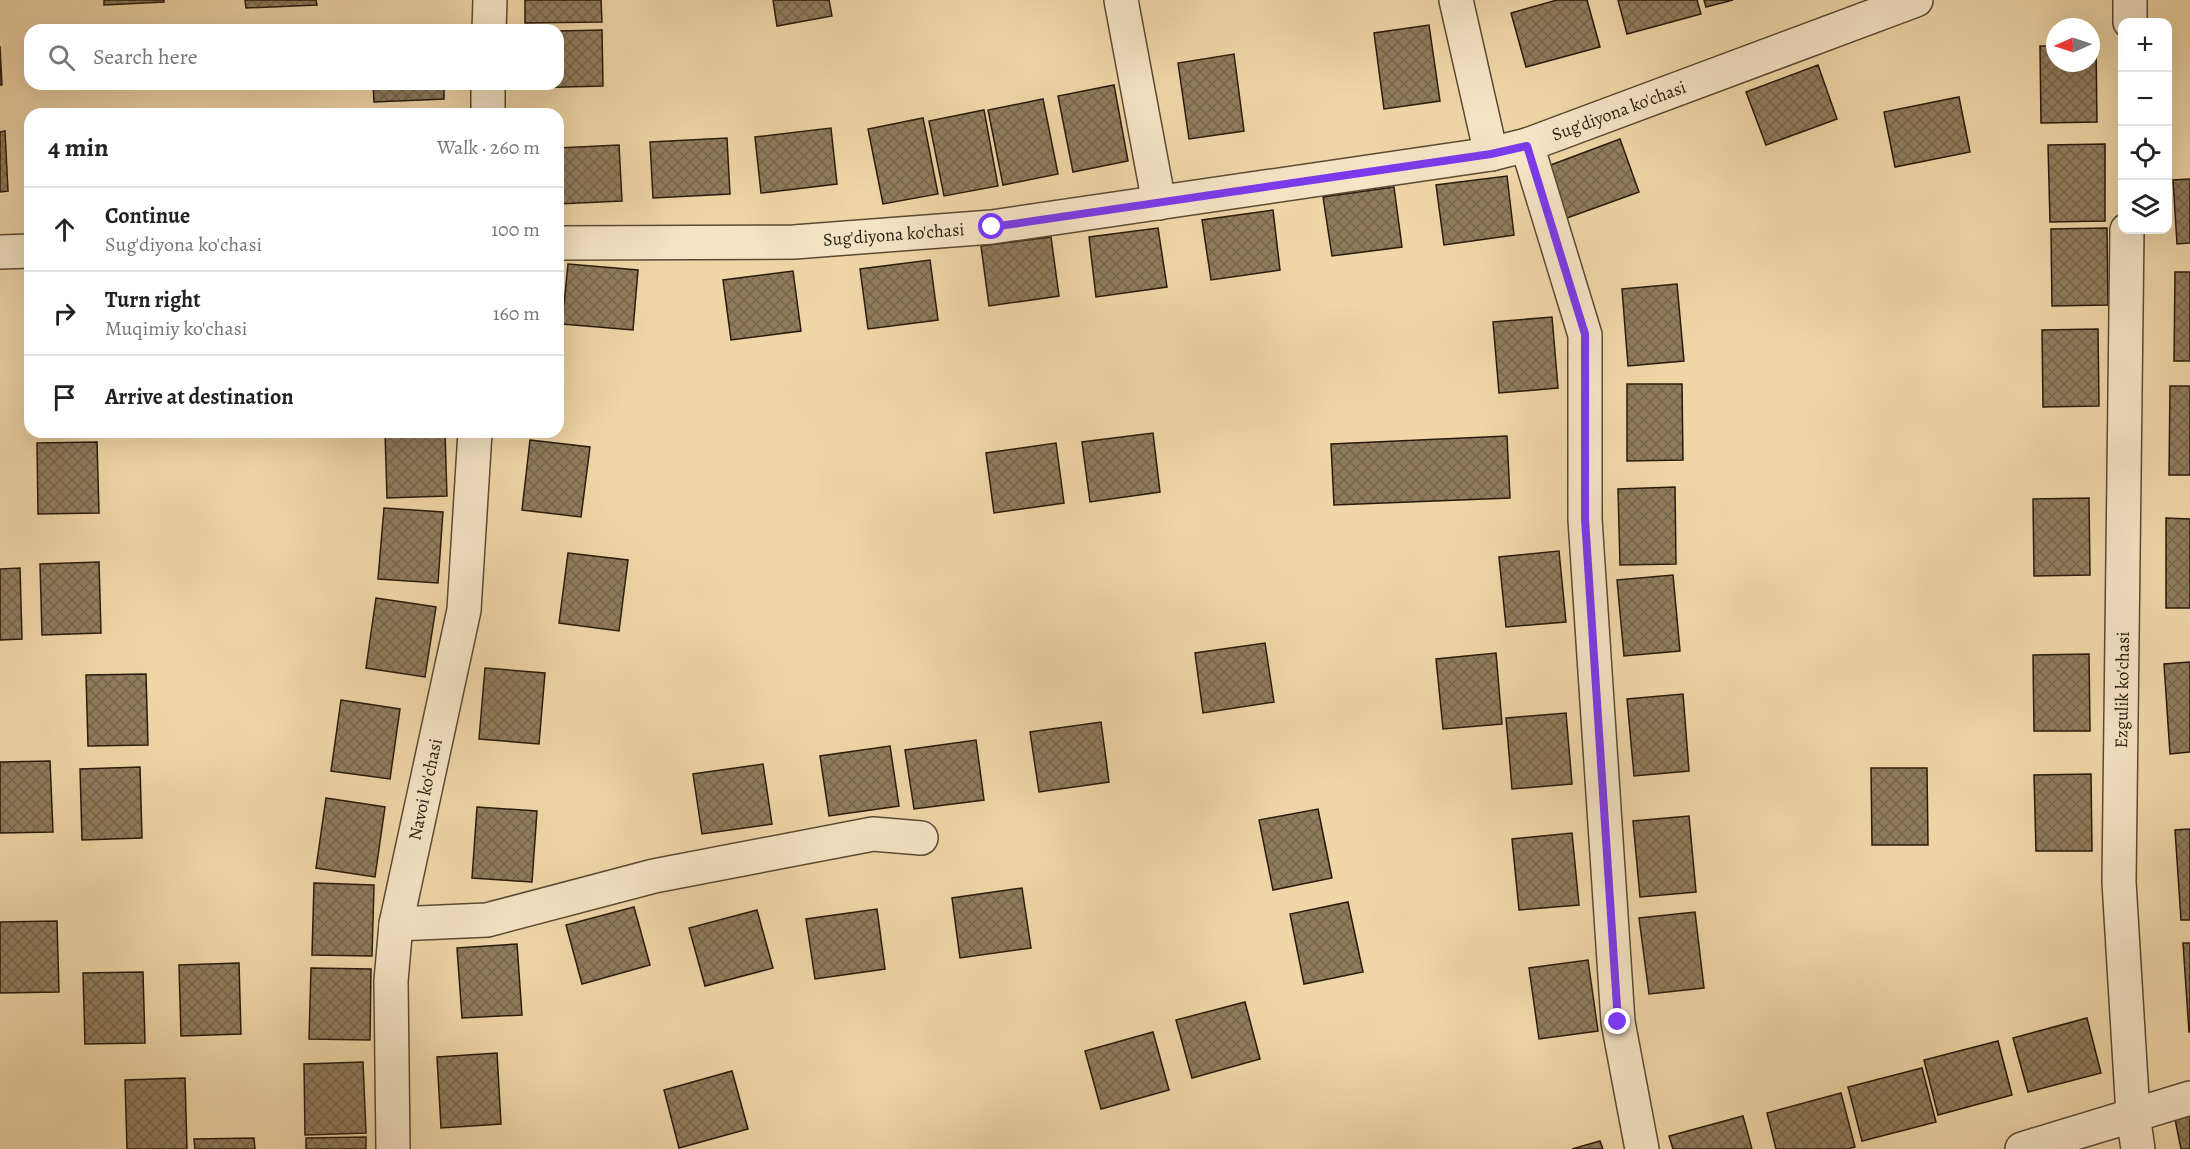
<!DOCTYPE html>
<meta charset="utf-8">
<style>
body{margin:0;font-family:Alegreya,serif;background:#f6f6f6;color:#222}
.controls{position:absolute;right:18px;top:18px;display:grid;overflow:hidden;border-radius:12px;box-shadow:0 6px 24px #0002}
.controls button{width:54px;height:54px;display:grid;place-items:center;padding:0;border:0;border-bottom:2px solid #e0e0e0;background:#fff;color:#222;font:30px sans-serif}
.compass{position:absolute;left:2046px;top:18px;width:54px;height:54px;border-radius:50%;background:#fff;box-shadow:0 6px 24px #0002;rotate:267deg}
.stop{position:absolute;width:18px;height:18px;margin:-14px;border:4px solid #7c3aed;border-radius:50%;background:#fff}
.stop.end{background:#7c3aed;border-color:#fff;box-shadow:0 2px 6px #0008}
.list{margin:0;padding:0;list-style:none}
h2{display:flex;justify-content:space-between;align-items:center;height:78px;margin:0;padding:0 24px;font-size:26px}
h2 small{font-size:20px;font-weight:400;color:#767676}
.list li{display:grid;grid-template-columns:39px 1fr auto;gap:18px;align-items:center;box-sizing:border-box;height:84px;padding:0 24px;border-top:2px solid #e0e0e0}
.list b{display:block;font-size:22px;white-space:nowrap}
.list p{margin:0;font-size:20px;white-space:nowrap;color:#767676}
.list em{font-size:20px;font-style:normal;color:#767676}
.icon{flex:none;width:33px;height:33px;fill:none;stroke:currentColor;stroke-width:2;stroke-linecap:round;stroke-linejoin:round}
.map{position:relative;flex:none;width:2190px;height:1149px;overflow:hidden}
.search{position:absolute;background:#fff;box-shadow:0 6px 24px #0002;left:24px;top:24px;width:540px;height:66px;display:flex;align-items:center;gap:15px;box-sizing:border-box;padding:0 21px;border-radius:18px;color:#767676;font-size:22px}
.panel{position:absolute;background:#fff;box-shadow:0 6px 24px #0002;left:24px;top:108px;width:540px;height:330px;border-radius:18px}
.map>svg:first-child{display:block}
</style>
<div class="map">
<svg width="2190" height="1149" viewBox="0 0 2190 1149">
<defs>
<pattern id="building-cross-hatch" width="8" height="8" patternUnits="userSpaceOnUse" patternTransform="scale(1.5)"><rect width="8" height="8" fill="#907c5d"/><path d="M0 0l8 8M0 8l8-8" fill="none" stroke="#76654b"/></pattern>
</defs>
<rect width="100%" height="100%" fill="#f0d6a7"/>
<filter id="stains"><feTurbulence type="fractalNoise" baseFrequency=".00333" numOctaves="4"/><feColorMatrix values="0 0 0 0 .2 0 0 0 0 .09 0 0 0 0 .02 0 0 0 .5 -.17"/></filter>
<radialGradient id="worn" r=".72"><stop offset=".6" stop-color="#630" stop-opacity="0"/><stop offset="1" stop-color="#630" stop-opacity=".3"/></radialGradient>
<!-- building -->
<path fill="url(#building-cross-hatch)" stroke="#281b0d" stroke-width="1.5" d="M104,0h60v2l-60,3z
M245,0h71l1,5 -71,3z
M525,0h76l1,22 -77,1z
M773,0h56l3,16 -55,10z
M1557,0h30l13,47 -74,20 -15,-54z
M1618,0h79l4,14 -74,20z
M1704,0h29l-27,7z
M1429,25l11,76 -56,8 -10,-76z
M602,30l1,56 -76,2v-4h31v-53z
M2096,45l1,77 -56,1 -1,-77h15v17h36v-17z
M0,46l2,39h-2z
M1234,54l10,77 -55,8 -11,-76z
M1818,65l19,54 -71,26 -20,-53z
M373,84h71v15l-70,3z
M1114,85l14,76 -55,11 -15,-76z
M1959,97l11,55 -75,15 -11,-55z
M1043,99l15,75 -55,11 -15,-75z
M984,110l14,76 -54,10 -15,-75z
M923,118l15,76 -55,10 -15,-75z
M831,128l6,56 -76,9 -6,-56z
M5,131l3,60 -8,1v-60z
M727,138l3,56 -77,4 -3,-56z
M1620,139l19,53 -72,26 -19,-52z
M2105,144v77l-55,1 -2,-77z
M619,145l3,56 -64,3v-56z
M1507,176l7,59 -70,10 -8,-60z
M2190,179v64l-13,1 -4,-64z
M1394,187l8,60 -70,9 -9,-59z
M1273,210l7,60 -69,10 -9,-60z
M1158,228l9,59 -71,10 -7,-60z
M2107,228l1,77 -56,1 -1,-77z
M1051,237l8,59 -70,10 -8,-60z
M930,260l8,60 -70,9 -8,-60z
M568,264l70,6 -5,60 -71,-6z
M793,271l8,60 -70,9 -8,-60z
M2175,272h15v89h-16z
M1677,284l7,77 -56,5 -6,-77z
M1552,317l6,71 -59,5 -6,-71z
M2098,329l1,77 -56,1 -1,-77z
M1627,384h55l1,76 -56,1z
M2170,386h20v89h-21z
M385,432h60l2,64 -60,2z
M1153,433l7,59 -70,10 -8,-60z
M1507,436l3,62 -176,7 -3,-61z
M530,440l60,7 -9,70 -59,-7z
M97,442l2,71 -61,1 -1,-71z
M1056,443l8,60 -70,10 -8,-60z
M1675,487l1,77 -56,1 -2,-76z
M2089,498l1,77 -56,1 -1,-77z
M384,508l59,4 -5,71 -60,-4z
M2166,518l24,1v89h-24z
M1559,551l7,71 -60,5 -7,-70z
M568,553l60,7 -9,71 -60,-8z
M99,562l2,71 -59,2 -2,-71z
M20,568l2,71 -22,1v-71z
M1673,575l7,76 -56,5 -7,-76z
M376,598l60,9 -11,70 -59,-9z
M1265,643l9,59 -71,11 -8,-60z
M1496,653l6,71 -59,5 -7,-70z
M2089,654l1,77h-56l-1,-76z
M2190,662v90l-20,2 -6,-90z
M485,668l60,5 -6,71 -60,-5z
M146,674l2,71 -60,1 -2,-71z
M1683,694l6,77 -55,5 -7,-77z
M341,700l59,9 -10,70 -59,-8z
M1566,713l6,71 -60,5 -6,-71z
M1101,722l8,60 -70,10 -9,-60z
M976,740l8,60 -70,9 -9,-59z
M890,746l9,60 -70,10 -9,-60z
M50,761l3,71 -53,1v-71z
M763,764l9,60 -70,10 -9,-60z
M140,767l2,71 -60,2 -2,-71z
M1871,768h56l1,77h-56z
M2091,774l1,77h-56l-2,-76z
M326,798l59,9 -10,70 -59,-9z
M477,807l60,4 -5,71 -60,-4z
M1318,809l14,69 -59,12 -14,-70z
M1689,816l7,76 -56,5 -7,-76z
M2190,829v91h-9l-6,-90z
M1572,833l7,72 -60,5 -7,-71z
M314,883l60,2 -2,71 -60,-1z
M1022,888l9,60 -71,10 -8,-60z
M1348,902l15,70 -59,12 -14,-70z
M634,907l16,58 -68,19 -16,-59z
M877,909l8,60 -70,10 -9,-60z
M757,910l16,58 -68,18 -16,-58z
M1695,912l9,76 -55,6 -10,-76z
M57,921l2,71 -59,1v-71z
M2183,943h7v89h-1z
M517,944l5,71 -60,3 -5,-70z
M1588,960l10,71 -59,8 -10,-71z
M239,963l2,71 -60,2 -2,-71z
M311,968l60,1 -1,71 -61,-1z
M143,972l2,71 -60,1 -2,-71z
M1245,1002l15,57 -68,19 -16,-58z
M2087,1018l14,55 -73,19 -15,-54z
M1153,1032l16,58 -68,19 -16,-58z
M1998,1041l14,54 -74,20 -14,-55z
M497,1053l4,71 -60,4 -4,-71z
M363,1062l3,71 -61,2 -1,-71z
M1922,1068l14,54 -74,19 -14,-54z
M732,1071l16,58 -69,19 -15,-58z
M185,1078l2,71h-60l-2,-69z
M1841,1093l14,54 -7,2h-72l-9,-36z
M1743,1116l9,33h-79l-4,-13z
M2190,1116v33h-9l-6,-30z
M366,1137v12h-60v-11z
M254,1138l1,11h-60l-1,-10z
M1600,1141l3,8h-31z"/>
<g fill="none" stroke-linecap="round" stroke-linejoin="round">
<!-- minor casing -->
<g stroke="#5a4a34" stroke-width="36">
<g id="minor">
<path d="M1121,0l38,203"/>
<path d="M1456,0l35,154"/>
<path d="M2130,22v-22"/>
<path d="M489,30l1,-30"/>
<path d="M488,114v-30"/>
<path d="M1527,145l58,190v184l33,503 24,127"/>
<path d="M2127,230l-8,652 14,233 5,34"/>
<path id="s1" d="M558,243l236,-1 198,-15 499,-73 36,-9 389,-145"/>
<path d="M0,252l30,-1"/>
<path d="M396,924l91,-4 167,-44 219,-42 48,4"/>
<path id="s2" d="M393,1149l-2,-168 5,-57 68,-314 11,-178"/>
<path d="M2022,1149l168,-51"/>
</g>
</g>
<!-- minor -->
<use href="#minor" stroke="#f5e4c6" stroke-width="33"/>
</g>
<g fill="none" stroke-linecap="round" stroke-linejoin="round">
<!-- route -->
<path stroke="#7c3aed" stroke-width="8" d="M992,227l499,-73 36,-8 58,188v185l33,503"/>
</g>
<g text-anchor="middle" stroke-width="6" stroke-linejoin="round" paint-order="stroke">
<!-- street labels -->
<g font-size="18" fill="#281b0d" stroke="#f5e4c6">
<text dy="6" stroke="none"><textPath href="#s1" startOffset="1074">Sug'diyona ko'chasi</textPath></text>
<text dy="6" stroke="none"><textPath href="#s1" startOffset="336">Sug'diyona ko'chasi</textPath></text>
<text transform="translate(2122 690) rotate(-89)" y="6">Ezgulik ko'chasi</text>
<text dy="6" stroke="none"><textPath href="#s2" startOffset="363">Navoi ko'chasi</textPath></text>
</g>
</g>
<rect width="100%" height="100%" filter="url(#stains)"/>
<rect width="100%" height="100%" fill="url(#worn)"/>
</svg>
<div class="controls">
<button>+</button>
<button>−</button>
<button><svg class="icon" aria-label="locate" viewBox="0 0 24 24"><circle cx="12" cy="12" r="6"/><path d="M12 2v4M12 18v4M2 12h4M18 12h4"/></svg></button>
<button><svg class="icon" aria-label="layers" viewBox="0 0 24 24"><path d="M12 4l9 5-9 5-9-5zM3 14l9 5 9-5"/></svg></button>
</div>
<svg class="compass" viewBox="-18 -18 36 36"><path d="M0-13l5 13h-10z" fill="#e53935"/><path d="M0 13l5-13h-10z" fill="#767676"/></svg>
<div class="stop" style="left:992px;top:227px"></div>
<div class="stop end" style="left:1618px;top:1022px"></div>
<div class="search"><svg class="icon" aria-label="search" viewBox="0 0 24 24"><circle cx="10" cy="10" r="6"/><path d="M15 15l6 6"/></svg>Search here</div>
<section class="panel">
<h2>4 min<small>Walk · 260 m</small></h2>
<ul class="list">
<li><svg class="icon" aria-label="ahead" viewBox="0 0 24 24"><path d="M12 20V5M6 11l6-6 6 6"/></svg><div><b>Continue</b><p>Sug'diyona ko'chasi</p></div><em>100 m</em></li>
<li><svg class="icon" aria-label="right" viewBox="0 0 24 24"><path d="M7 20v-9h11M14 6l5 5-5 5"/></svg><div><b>Turn right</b><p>Muqimiy ko'chasi</p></div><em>160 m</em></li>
<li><svg class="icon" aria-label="arrive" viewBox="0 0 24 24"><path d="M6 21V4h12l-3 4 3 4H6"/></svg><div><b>Arrive at destination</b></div></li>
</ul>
</section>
</div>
